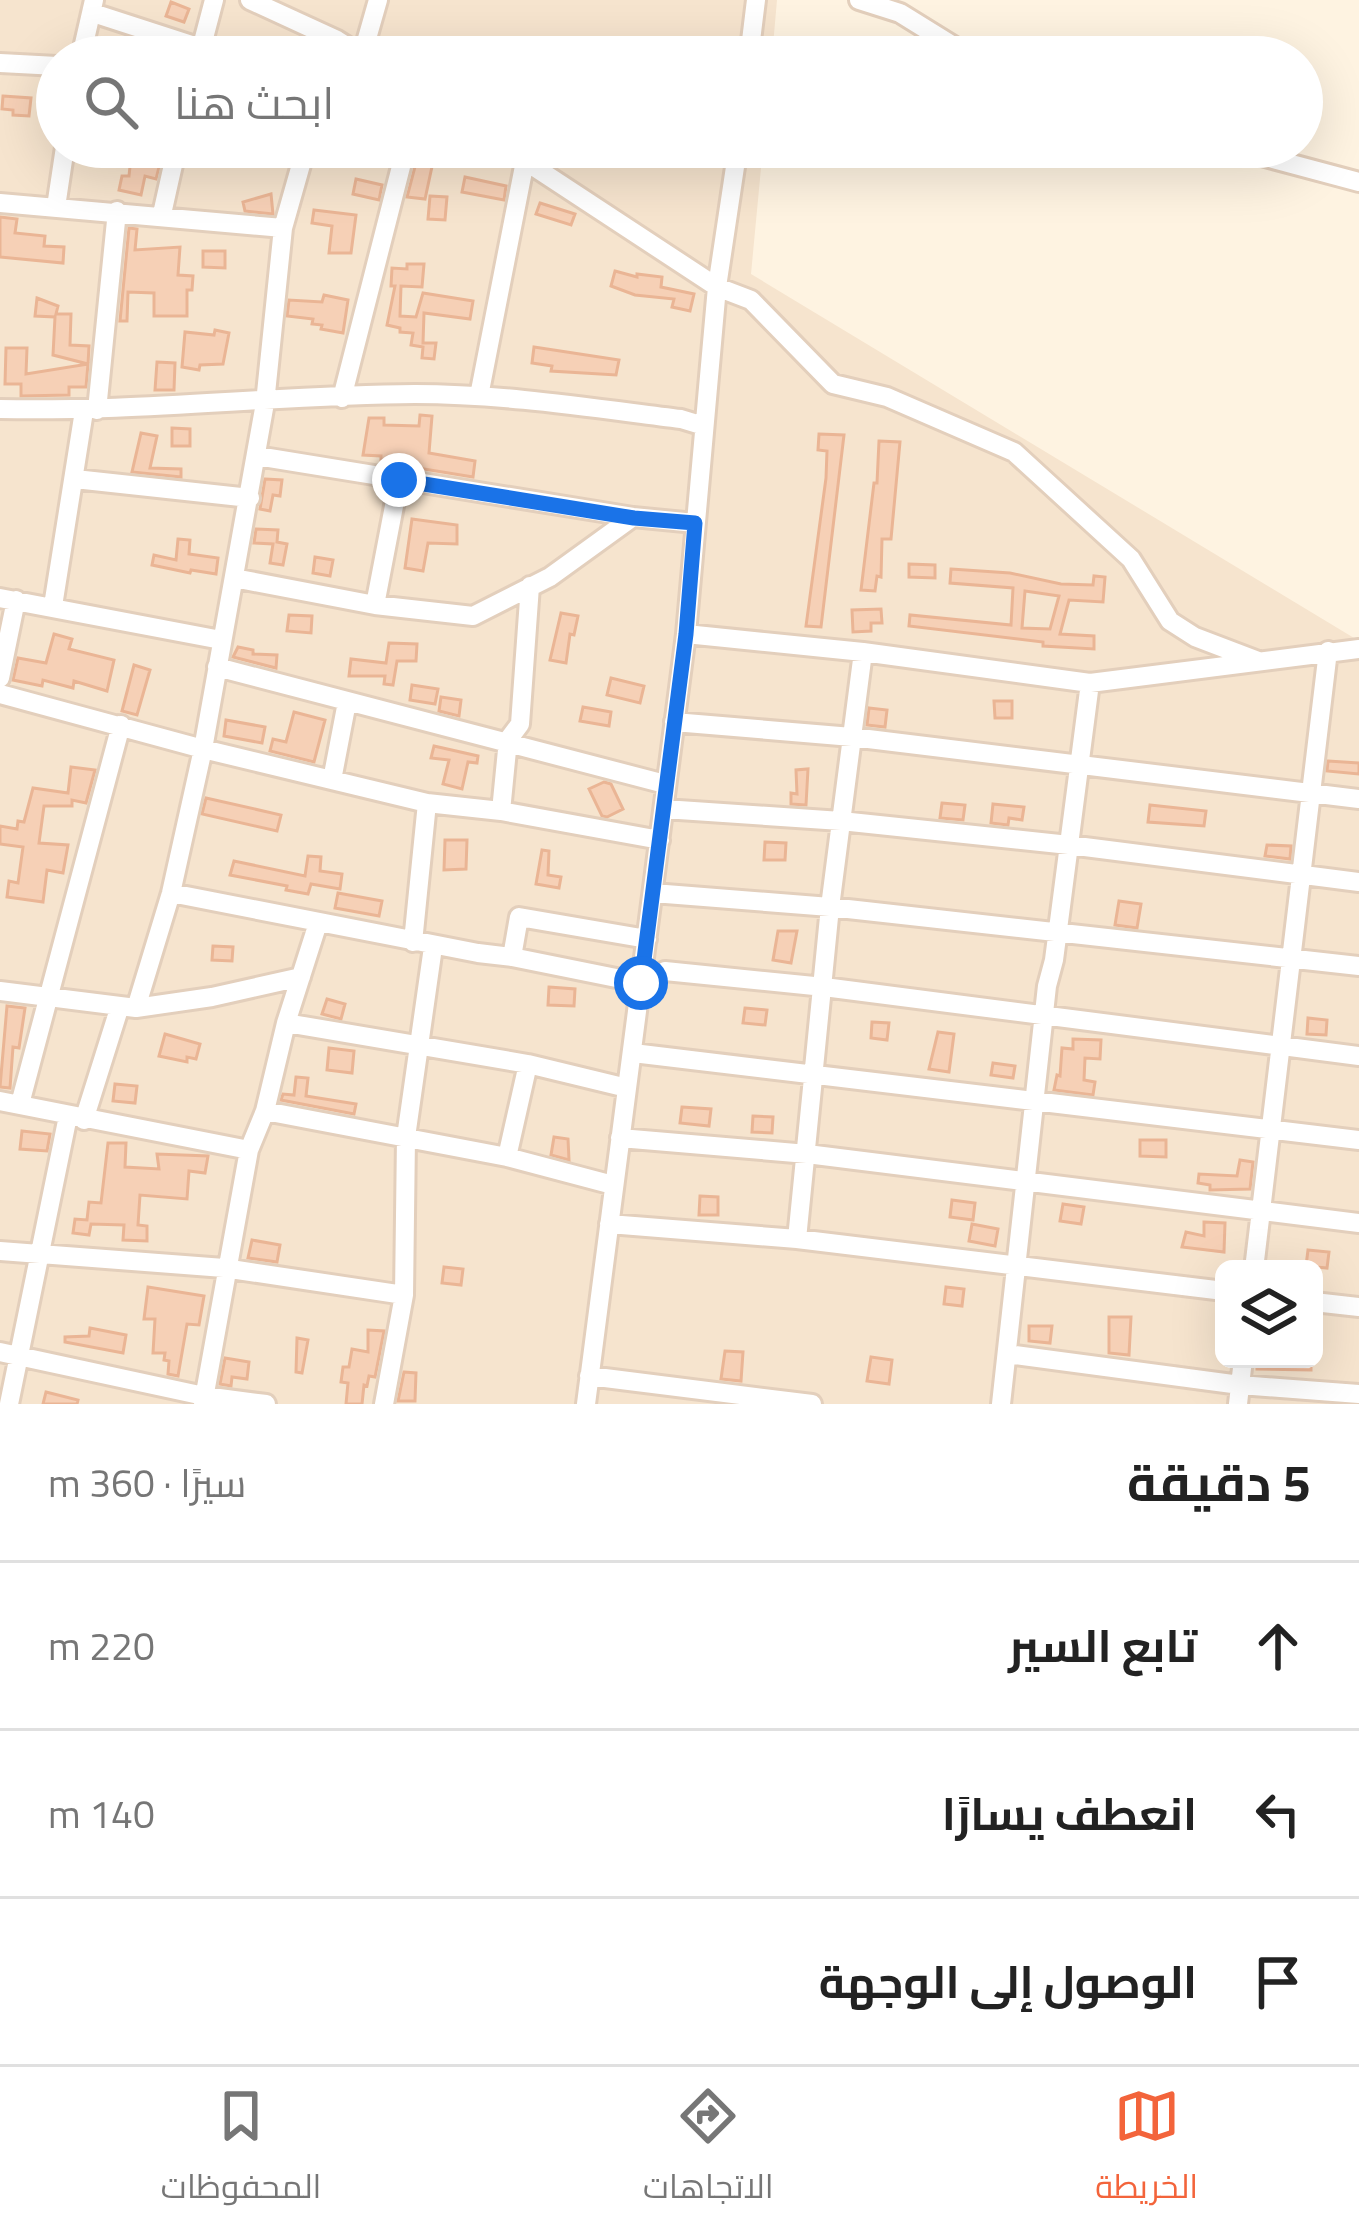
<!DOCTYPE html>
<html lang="ar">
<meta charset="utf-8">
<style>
body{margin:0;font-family:"Titillium Web",Cairo,sans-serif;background:#f2f2f2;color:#222;direction:rtl}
.controls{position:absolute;right:36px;bottom:36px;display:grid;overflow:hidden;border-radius:18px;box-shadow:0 12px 48px #0002}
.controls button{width:108px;height:108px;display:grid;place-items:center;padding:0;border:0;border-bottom:3px solid #e0e0e0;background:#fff;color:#222;font:60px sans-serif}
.stop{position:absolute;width:36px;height:36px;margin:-27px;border:9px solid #1a73e8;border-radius:50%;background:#fff}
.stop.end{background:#1a73e8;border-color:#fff;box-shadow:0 3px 12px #0008}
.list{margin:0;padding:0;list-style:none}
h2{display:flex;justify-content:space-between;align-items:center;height:156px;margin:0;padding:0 48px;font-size:51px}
h2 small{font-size:39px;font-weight:400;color:#767676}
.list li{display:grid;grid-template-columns:78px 1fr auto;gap:36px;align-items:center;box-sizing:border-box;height:168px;padding:0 48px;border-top:3px solid #e0e0e0}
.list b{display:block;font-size:45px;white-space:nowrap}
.list em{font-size:39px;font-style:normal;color:#767676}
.icon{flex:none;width:66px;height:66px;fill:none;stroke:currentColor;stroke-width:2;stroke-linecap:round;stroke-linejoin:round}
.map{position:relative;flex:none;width:1359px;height:1404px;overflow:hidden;direction:ltr}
.search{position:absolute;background:#fff;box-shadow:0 12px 48px #0002;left:36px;right:36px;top:36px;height:132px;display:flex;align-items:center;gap:30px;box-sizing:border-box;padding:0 42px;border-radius:66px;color:#767676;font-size:45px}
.sheet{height:660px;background:#fff}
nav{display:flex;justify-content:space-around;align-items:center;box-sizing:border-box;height:168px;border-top:3px solid #e0e0e0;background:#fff;font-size:33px;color:#767676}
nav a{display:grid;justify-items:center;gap:6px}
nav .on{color:#f3643b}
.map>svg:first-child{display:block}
</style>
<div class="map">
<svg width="1359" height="1404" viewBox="0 0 1359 1404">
<rect width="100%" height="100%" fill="#fef3e1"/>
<!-- residential -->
<path fill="#f6e4ce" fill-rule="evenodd" d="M0,0h777l-5,57h-715v90h706l-12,127 608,367v763h-1359zM1224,1269h90v90h-90z"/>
<!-- building -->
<path fill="#f6d0b6" stroke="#eab595" stroke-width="3" fill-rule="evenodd" d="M171,2l18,7 -5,13 -18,-6z
M3,96l28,2 -2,18 -16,-1v-5l-11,-1z
M131,157l29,6 -4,16 -11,-3 -4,19 -22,-5 3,-14h7z
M417,159l16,3 -8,37 -18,-2z
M465,177l41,9 -2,14 -42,-8z
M356,179l26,6 -3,15 -26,-6z
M271,194l2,20 -28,-3 -2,-9z
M430,196l17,1 -2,23 -17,-1z
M540,203l35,11 -4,11 -35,-11z
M314,210l42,5 -5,38h-22l3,-27 -20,-3z
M0,217l17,2 -2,14 30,3 -1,10 20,1 -1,16 -63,-6z
M129,228l8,1 -2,21 45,-3 -2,28 15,1 -1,14h-5v26h-33v-23l-26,-1 -1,29h-7z
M203,251h22v17l-22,-1z
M407,264h17l-2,23 -21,-1 -1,30 16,1 7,-24 50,8 -3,18 -46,-6 -1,30h13l-2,16 -12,-1 1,-11 -12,-2 2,-12 -13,-1v-4l-13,-3 8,-39h-4l1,-18 15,1z
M615,271l22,6v-3l25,3 -1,10 33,7 -4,17 -18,-4 2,-8 -39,-4 -24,-9z
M324,295l24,5 -5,33 -22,-4 1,-4 -10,-1 1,-5 -26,-3 2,-16 33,2z
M37,298l21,8 -2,8h15l-1,31 19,1 -1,18 -35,-9 2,-38 -20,-1z
M215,330l14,3 -6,31 -23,1 -1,5 -17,-3 3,-35 29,3z
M534,347l85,13 -3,15 -65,-4 1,-5 -20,-3z
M6,348h21l-1,26 62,-10 -2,23h-17v8l-48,1v-12h-16z
M157,362l18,1 -1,27h-19z
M420,415l12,1 -3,37 46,8 -2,16 -92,-15v-6l-18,-1 6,-37h15v7l35,1z
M172,428l18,1v17h-18z
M141,433l16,3 -7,32 31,1v8l-49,-5z
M819,434l25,1 -23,192 -15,-1 20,-148 1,-27 -9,-1z
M879,441l21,1 -9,97h-9l-1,38 -4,-1 -2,15 -14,-1 13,-107h3z
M265,479l17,1 -2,16 -7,-1 -3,16 -10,-2z
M412,519l45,6v19l-29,-1 -5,28 -18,-3z
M256,529l22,1 -1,12 10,2 -4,21 -13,-2 3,-19 -19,-1z
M178,539l12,1 -1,14 29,4 -2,16 -25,-4 -1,3 -38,-8 2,-10 22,5z
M315,557l18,3 -3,16 -17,-3z
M909,564l26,1v13l-26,-1z
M951,569l59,4 51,11 32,1 1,-9 11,1 -2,25 -34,-2 -9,34 34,2v13l-51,-3v-4l-134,-16 1,-11 101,10 2,-37 -63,-5zM1025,591l34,5 -9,33 -28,-1z
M881,609l1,14h-11v8l-18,1 -1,-22z
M561,613l17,3 -4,19 -4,-1 -4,29 -16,-3z
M289,615l23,1 -1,17 -24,-2z
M54,634l18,5 -3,10 45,11 -7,31 -33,-10 -1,7 -30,-8 -1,6 -29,-6 5,-22 28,5z
M389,643l28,1 -1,17h-19l-4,24 -9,-1 1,-8h-36l2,-17 35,4z
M238,647l15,3v4l24,1 -1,13 -43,-11z
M134,665l16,5 -13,45 -15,-4z
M611,678l33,8 -4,17 -33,-8z
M412,685l26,4 -3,15 -25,-4z
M441,697l20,3 -2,16 -20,-5z
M994,701h18v17h-17z
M583,707l28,5 -2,14 -29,-5z
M869,708l18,2 -2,17 -18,-2z
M294,712l31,8 -11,42 -44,-11 3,-12 13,3z
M226,720l39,7 -3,16 -38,-7z
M434,746l44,10 -1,7 -9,-1 -6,27 -19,-5 6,-24 -18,-2z
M1328,761l31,2v11l-32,-3z
M71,767l24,3 -9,33 -14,-3v6h-28l-5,37 29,2 -5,28 -16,-3 -4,32 -36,-5 2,-16 9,2 5,-36 -23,-3v-18l17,3 1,-8 6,1 9,-34 35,5z
M808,769l-2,36 -15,-1v-11l6,1 -1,-24z
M604,782l7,2 12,25 -16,8 -5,-1 -13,-27z
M206,798l75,17 -4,16 -75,-17z
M942,803l23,2 -2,15 -23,-2z
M993,804l31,3 -2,13 -13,-2 -1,7 -17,-2z
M1150,805l56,6 -2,15 -56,-4z
M445,840h22l-1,29 -22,1z
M765,842l21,1 -1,17h-21z
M1267,845l24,1 -1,13 -25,-3z
M542,850l7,1 -1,24 13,2 -2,11 -23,-4z
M308,856l13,1 -1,14 22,3 -2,15 -29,-5 -3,10 -22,-4 1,-4 -57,-11 4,-14 71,15z
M338,893l44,8 -3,15 -44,-8z
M1119,901l22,3 -4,24 -22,-3z
M778,931h19l-6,32 -18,-3z
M213,946l20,1 -1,14 -20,-1z
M549,987l26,2 -1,17 -26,-1z
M327,999l18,5 -4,15 -19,-5z
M7,1006l18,2 -6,40 -6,-1 -3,41 -10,-1z
M745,1008l22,2 -2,15 -22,-2z
M1308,1018l19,2 -1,15 -19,-1z
M872,1022l17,1 -2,17 -16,-2z
M938,1032l16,2 -5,38 -20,-3z
M165,1034l35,10 -4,15 -9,-2v5l-28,-6z
M1073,1039l28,1 -1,19 -15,-1 -1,22 11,2 -2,13 -39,-5 3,-15 3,1 2,-28 11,1z
M329,1048l25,3 -2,22 -25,-3z
M993,1063l22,3 -2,12 -22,-3z
M296,1077l12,1 -2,18 50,8 -2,10 -73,-14 2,-6 11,1z
M115,1084l22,2 -2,17 -22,-2z
M682,1107l29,2 -2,17 -29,-3z
M753,1116l20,1 -1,16 -20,-1z
M22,1131l28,3 -3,17 -27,-2z
M554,1137l14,2 1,21 -18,-5z
M1140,1140h26v17l-26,-1z
M108,1143h18l-1,24 34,2 -2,-15 51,2 -3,17 -16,-2 -2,28 -47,-4 -2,30 9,1v15l-24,-1 1,-15 -33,-1 -2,11 -16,-2 2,-14 12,1 2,-18 12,1z
M1240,1160l13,2 -3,27 -40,1v-5l-12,-2 1,-9 38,2z
M700,1196l18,1v18h-19z
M952,1200l23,3 -2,17 -23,-3z
M1063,1204l21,3 -3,17 -21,-3z
M1204,1222l21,1 -1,29 -42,-5 4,-15 18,4z
M972,1224l26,5 -3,17 -26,-5z
M252,1240l28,5 -3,17 -29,-4z
M1308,1250l21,2 -2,16 -21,-2z
M444,1267l19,2 -2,16 -19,-2z
M148,1287l56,9 -5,29 -12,-1 -9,52 -10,-2 1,-13 -5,-1 1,-7h-12l2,-34h-11z
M946,1287l18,2 -2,17 -18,-2z
M1109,1317h22l-2,38 -20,-2z
M1029,1326h23l-2,17 -21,-2z
M90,1328l36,7 -3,18 -58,-11v-5l24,-1z
M368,1330l16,1 -9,46 -6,-1 -2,10 -3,-1 -2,19h-16l2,-21 -7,-1 2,-15h6l3,-18 16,3z
M297,1338l11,2 -6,33 -6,-1z
M725,1351l18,1 -2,29 -20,-2z
M871,1357l21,3 -3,24 -22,-3z
M225,1358l24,4 -2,17 -15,-2 -1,9 -11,-2z
M1257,1359h54v11l-54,-1z
M404,1372l12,1 -1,28h-17z
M46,1392l32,8 -1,4h-34z"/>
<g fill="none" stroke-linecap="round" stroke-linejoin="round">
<!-- minor casing -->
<g stroke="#e3cfbc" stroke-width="24">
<path id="minor" d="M250,0l87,40 27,17
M859,0l41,13 71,44
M93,13l108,35
M362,56l16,-56
M81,57l13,-57
M199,57l15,-57
M749,57l7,-57
M0,63l57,3
M504,147l213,140 34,13 82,84 54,13 127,55 117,107 39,62 25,16 63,24
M1228,147l131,35
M0,203l283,25
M56,207l9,-60
M162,214l15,-67
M479,396l46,-235
M342,398l64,-251
M0,409c139,3 276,-14 415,-15 89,0 177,14 266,25l23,7
M97,410l20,-199
M257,456l376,61 62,6
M75,479l175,19
M234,578l141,27 98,11 77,-39 83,-60
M0,598l221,42
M375,605l24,-125
M53,606l31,-195
M686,634l177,18 227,31 269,-34
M217,667l448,117
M0,678l16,-78
M0,694l203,55 224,54 74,8 159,29
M674,722l178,15 507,62
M332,780l15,-78
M664,809l177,12 228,24 290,37
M501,811l7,-71 12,-16 10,-138
M171,893l307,60 34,4 7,-40 128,22
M653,893l177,14 529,59
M413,942l14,-139
M512,957l129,26 24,-12 159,16 535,69
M0,991l136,17 76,-11 89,-20
M136,1008l35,-115 32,-144 62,-346 18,-175 23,-81
M286,1023l242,41 99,24
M633,1053l726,87
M0,1101l249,49
M20,1104l101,-379
M265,1111l242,46 106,28
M84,1120l35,-111
M620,1138l187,16 552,69
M507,1157l21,-93
M609,1224l188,15 427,52
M797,1239l33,-332 33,-255
M0,1251l224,17 180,27
M1254,1269l74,-618
M1314,1302l45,5
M0,1352l204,44 62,8
M1007,1354l233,31 119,9
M589,1376l223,28
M9,1404l59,-288
M203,1404l46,-254 16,-39 21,-88 32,-100
M384,1404l20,-109 2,-158 27,-190
M586,1404l100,-770 31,-347 21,-140
M1001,1404l46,-418 7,-26 36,-277
M1238,1404l5,-45"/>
</g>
<!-- minor -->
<use href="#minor" stroke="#fff" stroke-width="18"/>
</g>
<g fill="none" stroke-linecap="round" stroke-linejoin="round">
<!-- route -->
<path stroke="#1a73e8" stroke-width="15" d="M399,480l235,38 61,5 -9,111 -45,349"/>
</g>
</svg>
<div class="controls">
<button><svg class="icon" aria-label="layers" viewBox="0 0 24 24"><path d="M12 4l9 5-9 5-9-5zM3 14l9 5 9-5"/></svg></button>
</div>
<div class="stop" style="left:641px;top:983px"></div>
<div class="stop end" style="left:399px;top:480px"></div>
<div class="search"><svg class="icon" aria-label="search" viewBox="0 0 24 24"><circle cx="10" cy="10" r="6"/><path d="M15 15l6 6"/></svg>ابحث هنا</div>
</div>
<section class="sheet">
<h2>5 دقيقة<small>سيرًا · 360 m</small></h2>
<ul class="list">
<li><svg class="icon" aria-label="ahead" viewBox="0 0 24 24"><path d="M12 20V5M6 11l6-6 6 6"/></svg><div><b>تابع السير</b></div><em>220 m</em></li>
<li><svg class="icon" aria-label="left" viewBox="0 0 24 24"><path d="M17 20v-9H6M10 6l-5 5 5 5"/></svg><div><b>انعطف يسارًا</b></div><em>140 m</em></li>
<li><svg class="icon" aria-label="arrive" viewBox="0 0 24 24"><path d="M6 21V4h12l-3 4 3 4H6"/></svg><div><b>الوصول إلى الوجهة</b></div></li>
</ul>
</section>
<nav>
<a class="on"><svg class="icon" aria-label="map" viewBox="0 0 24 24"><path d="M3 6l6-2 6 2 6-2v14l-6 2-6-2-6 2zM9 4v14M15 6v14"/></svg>الخريطة</a>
<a><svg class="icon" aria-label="directions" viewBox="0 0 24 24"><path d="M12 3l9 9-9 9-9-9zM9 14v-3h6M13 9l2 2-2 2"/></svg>الاتجاهات</a>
<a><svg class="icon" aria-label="saved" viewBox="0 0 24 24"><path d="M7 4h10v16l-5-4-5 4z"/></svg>المحفوظات</a>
</nav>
